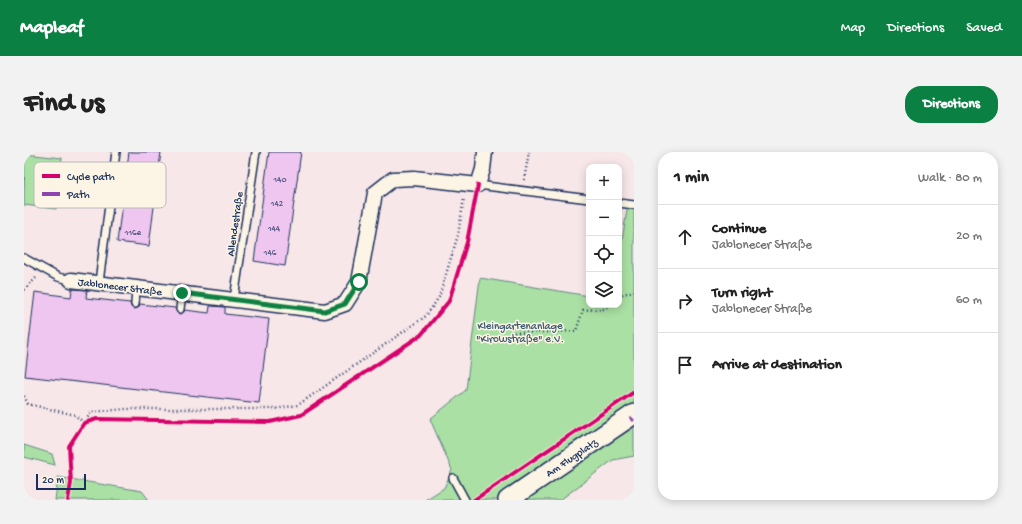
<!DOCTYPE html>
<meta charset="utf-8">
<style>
body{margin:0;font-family:"Gochi Hand",sans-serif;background:#f2f2f2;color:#222}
.controls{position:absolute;right:12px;top:12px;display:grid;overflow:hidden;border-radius:8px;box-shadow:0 2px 10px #0003}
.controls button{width:36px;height:36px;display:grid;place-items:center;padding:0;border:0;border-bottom:1px solid #e0e0e0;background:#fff;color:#222;font:20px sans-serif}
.scale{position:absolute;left:12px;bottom:10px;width:50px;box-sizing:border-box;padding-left:4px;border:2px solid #1b2f5e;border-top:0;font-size:11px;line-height:14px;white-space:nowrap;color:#1b2f5e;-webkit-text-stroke:3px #fcf5e5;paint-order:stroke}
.stop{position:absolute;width:12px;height:12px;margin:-9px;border:3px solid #0b8043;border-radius:50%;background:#fff}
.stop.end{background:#0b8043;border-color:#fff;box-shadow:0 1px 4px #0008}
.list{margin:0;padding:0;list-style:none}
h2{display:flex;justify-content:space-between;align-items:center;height:52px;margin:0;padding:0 16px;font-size:17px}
h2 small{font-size:13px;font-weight:400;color:#767676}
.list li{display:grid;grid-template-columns:26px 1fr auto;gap:12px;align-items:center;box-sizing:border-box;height:64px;padding:0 16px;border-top:1px solid #e0e0e0}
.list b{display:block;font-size:15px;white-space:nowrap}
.list p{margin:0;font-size:13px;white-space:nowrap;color:#767676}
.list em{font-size:13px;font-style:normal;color:#767676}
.icon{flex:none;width:22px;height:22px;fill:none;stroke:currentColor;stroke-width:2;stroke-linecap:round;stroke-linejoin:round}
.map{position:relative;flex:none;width:610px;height:348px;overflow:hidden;border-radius:16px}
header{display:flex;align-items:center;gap:24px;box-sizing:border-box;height:56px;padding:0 20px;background:#0b8043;color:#fff}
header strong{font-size:19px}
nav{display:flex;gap:22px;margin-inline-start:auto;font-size:14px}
.intro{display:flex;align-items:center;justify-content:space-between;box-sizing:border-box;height:96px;padding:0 24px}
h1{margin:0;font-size:28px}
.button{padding:10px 18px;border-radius:16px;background:#0b8043;color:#fff;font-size:14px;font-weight:700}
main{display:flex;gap:24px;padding:0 24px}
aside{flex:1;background:#fff;border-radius:16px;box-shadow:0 2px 10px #0003}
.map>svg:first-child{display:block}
</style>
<header>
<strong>Mapleaf</strong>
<nav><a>Map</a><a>Directions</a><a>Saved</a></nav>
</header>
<div class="intro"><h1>Find us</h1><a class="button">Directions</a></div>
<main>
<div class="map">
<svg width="610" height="348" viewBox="0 0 610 348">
<rect width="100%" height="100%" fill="#f8e7e8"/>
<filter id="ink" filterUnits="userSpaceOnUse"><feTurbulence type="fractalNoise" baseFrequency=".025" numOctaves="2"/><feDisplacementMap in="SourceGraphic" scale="8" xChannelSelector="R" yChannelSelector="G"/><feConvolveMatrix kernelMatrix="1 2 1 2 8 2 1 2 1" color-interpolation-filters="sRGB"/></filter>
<g filter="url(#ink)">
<!-- green -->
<path fill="#aae0a4" stroke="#628881" d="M1,2l37,4 -6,51 -32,-4z
M610,57v247l-21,4 -53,40h-135l19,-12 8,-18 -22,-51 36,-29 14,-112 109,18v9h30v-47l8,-48z
M0,293l28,9 3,11 -31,-8z
M34,325l84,14 7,9h-94z"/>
<!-- building -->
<path fill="#eec6ef" stroke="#1b2f5e" d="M105,0h32l-12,94 -32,-4z
M245,0h32l-16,114 -31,-5z
M48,137l15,1 -1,8 44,5 1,4 3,2 4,-1 2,-4 35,4 2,5 3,1 4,-2 1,-2 24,3 1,-7 15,1v7l44,5 -10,84 -234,-27 10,-84 36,5z"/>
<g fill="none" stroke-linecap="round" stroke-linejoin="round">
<!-- lane casing -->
<g stroke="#1b2f5e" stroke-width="10">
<path id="lane" d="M454,33l111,14
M595,51l15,2
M0,106l34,19 13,3
M75,130l17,-130
M210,147l22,-147
M111,152l1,-16
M156,157l2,-16
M429,326l12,22"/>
</g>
<!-- street casing -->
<g stroke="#1b2f5e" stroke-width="17">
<path id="street" d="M47,128l254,31 20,-7 14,-22 16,-89 18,-14 21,-1 64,7 5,-16 2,-17"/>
</g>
<!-- secondary casing -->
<g stroke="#1b2f5e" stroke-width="22">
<path id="secondary" d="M484,348l126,-86"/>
</g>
<!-- path -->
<path stroke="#1b2f5e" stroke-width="2.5" stroke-dasharray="1 3" stroke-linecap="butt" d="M500,28l5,-28
M0,138l12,-12
M595,145l4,-3 11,-3
M486,181l66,-2 7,-21 22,-1 4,-4
M0,244l4,8 47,11 9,8 7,-11 35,-3h149l23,-4 128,-89 13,-19 19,-62 6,-37"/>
<!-- lane -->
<use href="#lane" stroke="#fcf5e5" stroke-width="7"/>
<!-- street -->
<use href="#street" stroke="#fcf5e5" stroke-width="14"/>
<!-- secondary -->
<use href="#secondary" stroke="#fcf5e5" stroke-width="19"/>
<!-- quiet -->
<path stroke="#8e44ad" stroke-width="3" stroke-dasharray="6 3" stroke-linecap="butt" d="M606,265l4,4"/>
<!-- cycleway casing -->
<g stroke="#fcf5e5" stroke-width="6">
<path id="cycleway" d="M44,348l3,-17 -2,-37 15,-23 13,-4 173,3 31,-7 120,-80 28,-34 18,-59 11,-57
M450,348l160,-108"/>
</g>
<!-- cycleway -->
<use href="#cycleway" stroke="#d6006c" stroke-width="4"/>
</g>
</g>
<g fill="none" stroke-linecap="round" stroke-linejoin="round" filter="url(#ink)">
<!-- route -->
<path stroke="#0b8043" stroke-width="5" d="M158,141l143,18 20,-7 14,-22"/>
</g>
<g text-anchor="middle" stroke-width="3" stroke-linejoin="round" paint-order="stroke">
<!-- number labels -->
<g font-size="9" fill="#505582">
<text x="256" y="30">140</text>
<text x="253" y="54">142</text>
<text x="250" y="79">144</text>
<text x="109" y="83">116e</text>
<text x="246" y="103">146</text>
</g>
<!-- street labels -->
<g font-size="11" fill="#1b2f5e" stroke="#fcf5e5">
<text transform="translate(210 72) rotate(-82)" y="4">Allendestraße</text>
<text transform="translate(96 134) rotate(7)" y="4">Jablonecer Straße</text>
<text transform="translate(547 305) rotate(-34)" y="4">Am Flugplatz</text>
</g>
<!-- park labels -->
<g font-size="11" fill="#3f5b70" stroke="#fcf5e5">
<text x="496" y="177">Kleingartenanlage<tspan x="496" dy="13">"Kirowstraße" e.V.</tspan></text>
</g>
</g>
<!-- legend -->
<rect x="10" y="10" width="132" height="46" rx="6" fill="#fcf5e5" stroke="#b8babc" stroke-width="1"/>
<rect x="18" y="22" width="18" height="4" fill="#d6006c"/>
<rect x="18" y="40" width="18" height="4" fill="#8e44ad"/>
<g font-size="11" fill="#1b2f5e">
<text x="43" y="28">Cycle path</text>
<text x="43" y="46">Path</text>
</g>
</svg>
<div class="controls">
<button>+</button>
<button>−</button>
<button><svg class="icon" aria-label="locate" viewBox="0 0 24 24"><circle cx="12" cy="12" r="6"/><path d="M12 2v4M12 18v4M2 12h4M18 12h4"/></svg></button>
<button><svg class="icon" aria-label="layers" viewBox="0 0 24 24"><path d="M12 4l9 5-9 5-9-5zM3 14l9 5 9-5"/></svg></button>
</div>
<div class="scale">20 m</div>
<div class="stop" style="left:335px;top:130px"></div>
<div class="stop end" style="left:158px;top:141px"></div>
</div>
<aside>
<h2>1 min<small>Walk · 80 m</small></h2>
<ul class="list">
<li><svg class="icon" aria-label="ahead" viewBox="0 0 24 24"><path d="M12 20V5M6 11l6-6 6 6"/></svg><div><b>Continue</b><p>Jablonecer Straße</p></div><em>20 m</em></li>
<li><svg class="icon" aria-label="right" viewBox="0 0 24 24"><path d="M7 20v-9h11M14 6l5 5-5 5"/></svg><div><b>Turn right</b><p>Jablonecer Straße</p></div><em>60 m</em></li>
<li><svg class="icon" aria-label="arrive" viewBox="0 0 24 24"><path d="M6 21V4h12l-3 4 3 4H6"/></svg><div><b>Arrive at destination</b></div></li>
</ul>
</aside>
</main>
